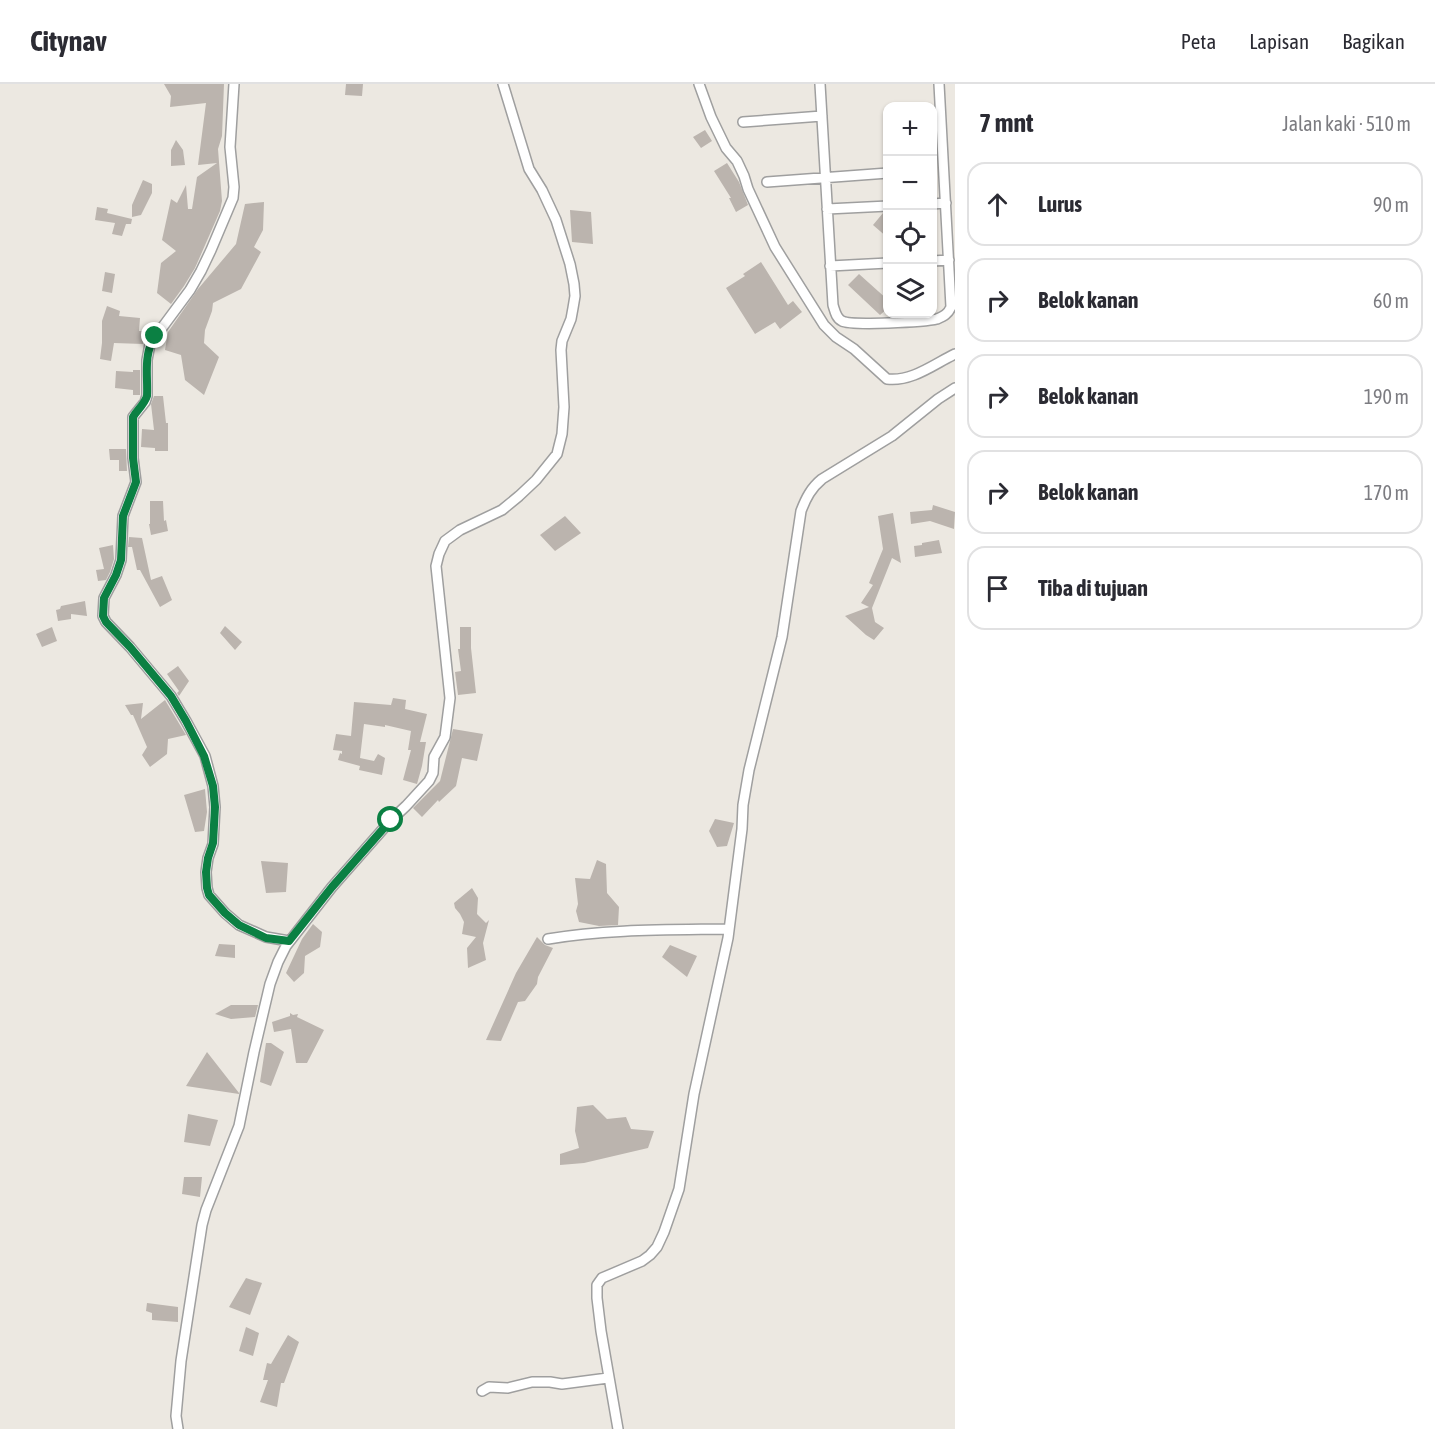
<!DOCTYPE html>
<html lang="id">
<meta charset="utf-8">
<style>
body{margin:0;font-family:"Asap Condensed",sans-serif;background:#f2f2f3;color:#2b2b33}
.controls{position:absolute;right:18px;top:18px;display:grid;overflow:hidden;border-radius:12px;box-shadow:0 2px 4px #0004}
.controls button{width:54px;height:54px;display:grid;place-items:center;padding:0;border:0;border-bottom:2px solid #e1e1e2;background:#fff;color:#2b2b33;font:30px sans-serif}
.stop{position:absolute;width:18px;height:18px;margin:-14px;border:4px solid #0b8043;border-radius:50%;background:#fff}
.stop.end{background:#0b8043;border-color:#fff;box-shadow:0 2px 6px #0008}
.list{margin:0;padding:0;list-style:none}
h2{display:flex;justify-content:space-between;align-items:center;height:78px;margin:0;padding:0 24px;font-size:26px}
h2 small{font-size:20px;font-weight:400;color:#7c7c81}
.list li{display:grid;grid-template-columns:39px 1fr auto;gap:18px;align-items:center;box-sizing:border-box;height:84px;margin:0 12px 12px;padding:0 12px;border:2px solid #e1e1e2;border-radius:18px}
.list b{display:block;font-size:22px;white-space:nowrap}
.list em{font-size:20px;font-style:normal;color:#7c7c81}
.icon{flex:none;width:33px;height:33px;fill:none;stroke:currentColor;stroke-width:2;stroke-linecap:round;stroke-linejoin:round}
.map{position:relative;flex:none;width:955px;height:1345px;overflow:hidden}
header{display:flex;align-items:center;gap:36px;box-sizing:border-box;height:84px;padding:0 30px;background:#fff;border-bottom:2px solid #e1e1e2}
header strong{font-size:28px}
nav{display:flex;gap:33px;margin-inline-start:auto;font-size:21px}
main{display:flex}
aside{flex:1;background:#fff}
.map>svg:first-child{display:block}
</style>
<header>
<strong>Citynav</strong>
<nav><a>Peta</a><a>Lapisan</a><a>Bagikan</a></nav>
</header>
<main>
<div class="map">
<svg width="955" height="1345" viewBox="0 0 955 1345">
<rect width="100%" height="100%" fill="#ece8e1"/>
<!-- building -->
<path fill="#bbb4ae" d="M164,0h60l-2,52 -4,13 4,52 -2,10 -25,57 -11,18 -13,18 -14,-11 4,-30 15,-12 -14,-11 9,-41 6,4 9,-18 2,24h4l5,-32 20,-14 -19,2 8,-62 -36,4 1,-11z
M346,0h17l-1,12 -17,-1z
M705,46l7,11 -11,7 -8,-11z
M176,56l7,10 2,15 -14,1v-16z
M727,79l12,19 9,23 -12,7 -7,-14h2l-17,-27z
M143,96l9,4v9l-11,22 -9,2v-12z
M264,118l-1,28 -9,17 7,5 -20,37 -28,14 -1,8 -7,19 -1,13 15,14 -15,38 -19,-15 -4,-25 -16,-5 3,-18 30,-43 38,-45 9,-40z
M97,123l11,2 -1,4 25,6 -1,5h-5l-4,12 -10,-2 3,-11 -20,-3z
M570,126l21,2 2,32 -21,-2z
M883,129h5v25l-15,-13z
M761,178l27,43 5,-4 9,11 -22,17 -5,-7 -20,12 -29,-46 19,-12 -2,-2z
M105,188l10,2 -3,19 -10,-2z
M859,190l29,26v8l-8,7 -32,-30z
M107,222l13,5 -1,5 21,2 -1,13h5l-1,13 -29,-1 -3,18 -11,-2 2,-16v-22z
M133,286h7v25h-7v-5l-18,-2 1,-17 17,1z
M154,312h9l3,27h2v28h-13v-3l-14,-1 1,-18 12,1 -3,-26z
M109,365h17l1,22h-8v-11h-9z
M150,417h13l1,20 2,-1 2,11 -17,4 -2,-11h1z
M933,421l22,7 -1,17 -24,-8 -19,3 -1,-12 22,-2z
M893,429l8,50 -9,-5 -20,50 3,14 9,6 -10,12 -8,-5 -21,-19 24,-9 -8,-4 12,-18 -4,-2 14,-34 -5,-33z
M565,432l16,17 -26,18 -15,-16z
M129,453l13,1 9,42 11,-4 10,24 -12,7 -20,-37h-3l-5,-23h-4z
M939,456l3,13 -27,4 -1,-11 8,-1v-2z
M113,461l1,14 -4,13 -4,8 -8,1 -2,-11 8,-1 -5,-21z
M85,517l2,15 -16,-2v5l-13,2 -2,-11 4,-1 1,-3z
M225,542l17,16 -7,8 -15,-17z
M52,543l5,14 -15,6 -6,-13z
M460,543h11v21l5,45 -18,2 -3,-23 6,-1 -3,-22h2z
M178,582l11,15 -10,15 -2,-3 2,-2 -12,-17z
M393,614l13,2 -1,9 22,5 -7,28h6l-4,24 -5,18 -14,-4 8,-30h-3l3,-19 -26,-6v2l-21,-3 -4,34 14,3 4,-7 7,4 -3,17 -23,-5 1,-4 -22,-6 2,-7 2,1v-3l-9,-1 3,-16 15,2 3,-34 37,3z
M165,616l21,35 -18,4 -1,15 -17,13 -8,-12 5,-8 -14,-32h-2l-6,-10 18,-2 -2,16z
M453,645l30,5 -6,27 -15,-3 -6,28 -17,16 -1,-2 -16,17 -9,-9 27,-27z
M205,705l2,23 -3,19 -9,1 -11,-37z
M715,735l19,4 -7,23 -10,1 -8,-16z
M597,776l9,4 1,29 12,14 -1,18 -19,1 -20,-4 -3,-11 2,-7 -3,-26 15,1z
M261,777l27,2 -2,29 -20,1z
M472,804l6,10 -1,16 9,9 3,-3 -6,23 3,17 -18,8 -1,-20 9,-11 -14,-3 2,-12 -4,-8 -5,-6 -1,-5z
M313,840l9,8 -2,15 -15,9 -1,17 -10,9 -8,-9 16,-34z
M537,853l8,8 8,3 -15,29 -1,7 -12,17 -7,1 -17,39 -15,-1 30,-67z
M219,860l16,1v13l-20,-2z
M670,861l27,11 -10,21 -25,-20z
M231,921h27l-3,12 -24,2 -16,-5z
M290,929l3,2 5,-1 -1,3 27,13 -17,33h-11l-5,-34 -17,3 -2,-10 18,-6z
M266,959h5l13,9 -13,34 -11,-4z
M207,968l32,41v1l-53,-8z
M593,1021l14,14 19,-2 5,12 23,2 -6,17 -64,15 -24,2v-11l19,-6 -4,-17 2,-24z
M188,1030l30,6 -8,26 -26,-4z
M184,1093h18l-2,20 -18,-3z
M246,1194l16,5 -12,32 -21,-8z
M147,1219l31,4v15l-26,-2v-7l-6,-2z
M246,1243l13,6 -6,23 -14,-5z
M288,1251l11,7 -15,41h-3l-4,24 -17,-5 8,-22h-5l4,-17 4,1z"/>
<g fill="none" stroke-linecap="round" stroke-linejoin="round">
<!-- street casing -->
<g stroke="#9f9f9f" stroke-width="12">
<path id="street" d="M234,0l-4,63 4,40 -1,11 -22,52 -10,21 -11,19 -40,54 -3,16v36l-2,6 -12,15v41l3,24 -13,34 -2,44 -5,15 -12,23 -1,18 3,6 24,25 41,49 15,25 19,35 8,30 2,21 -2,37 -5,14 -2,14 1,16 2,7 16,18 14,12 27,12 23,4
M699,0l12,33 15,31 11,13 7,15 4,13 27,58 49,78 12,12 18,12 33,30c25,3 47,-15 68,-25
M820,0l13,221c2,6 3,13 9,16 9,5 83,1 95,-2 7,-3 11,-5 14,-12l-12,-223
M743,38l79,-6
M767,98l121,-9
M932,120l14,-1
M827,125l61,-3
M932,177l17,-1
M830,182l58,-3
M548,855c59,-10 121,-9 181,-10
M482,1307l7,-4 19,1 24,-6h18l12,2 46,-6
M178,1345l-2,-13 5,-55 21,-136 4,-15 33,-84 15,-74 16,-68 8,-22 8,-16 46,-59 59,-67 15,-14 23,-25 4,-8 1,-16 11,-20 5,-39 -14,-132 3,-12 6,-13 15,-11 42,-20 17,-14 17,-16 21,-26 5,-20 2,-27 -3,-57 1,-9 9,-22 2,-11 2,-12 -1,-12 -4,-20 -14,-44 -14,-30 -13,-21 -26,-85
M618,1345l-17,-98 -4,-33v-13l5,-7 40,-17 8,-6 7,-8 7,-15 15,-43 15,-95 34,-156 14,-109 1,-24 6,-35 33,-133 19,-126c5,-13 10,-23 21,-32l70,-43 46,-37 17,-11"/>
</g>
<!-- street -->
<use href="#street" stroke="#fff" stroke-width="9"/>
</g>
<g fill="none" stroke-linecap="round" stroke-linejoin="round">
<!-- route -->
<path stroke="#0b8043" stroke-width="8" d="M155,252c-12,19 -7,39 -8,60 -3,9 -10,14 -14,21v41l3,24 -13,34 -2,44 -5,15 -12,23 -1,18 3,6 24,25 41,49 15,25 18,35 9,30 2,21 -2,36 -5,15 -2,14 1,16 2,7 16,18 14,12 27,13 23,3 43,-54 59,-67"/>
</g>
</svg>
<div class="controls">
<button>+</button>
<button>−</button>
<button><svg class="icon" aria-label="locate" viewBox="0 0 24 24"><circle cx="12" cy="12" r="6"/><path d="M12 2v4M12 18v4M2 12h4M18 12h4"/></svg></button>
<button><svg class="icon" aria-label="layers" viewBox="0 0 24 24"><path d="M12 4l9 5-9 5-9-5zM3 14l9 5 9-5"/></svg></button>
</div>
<div class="stop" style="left:391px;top:736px"></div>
<div class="stop end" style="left:155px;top:252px"></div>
</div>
<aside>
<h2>7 mnt<small>Jalan kaki · 510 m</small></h2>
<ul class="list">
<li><svg class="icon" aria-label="ahead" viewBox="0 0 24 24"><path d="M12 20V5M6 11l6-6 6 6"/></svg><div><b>Lurus</b></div><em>90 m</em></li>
<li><svg class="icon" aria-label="right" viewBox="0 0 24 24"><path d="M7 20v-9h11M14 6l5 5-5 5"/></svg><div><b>Belok kanan</b></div><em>60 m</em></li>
<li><svg class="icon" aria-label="right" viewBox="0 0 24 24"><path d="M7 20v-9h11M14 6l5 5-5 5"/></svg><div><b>Belok kanan</b></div><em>190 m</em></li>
<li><svg class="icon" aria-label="right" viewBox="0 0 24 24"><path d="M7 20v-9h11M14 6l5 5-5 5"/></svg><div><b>Belok kanan</b></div><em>170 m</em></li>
<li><svg class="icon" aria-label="arrive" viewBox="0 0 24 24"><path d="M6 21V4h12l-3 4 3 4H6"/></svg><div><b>Tiba di tujuan</b></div></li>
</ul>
</aside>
</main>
